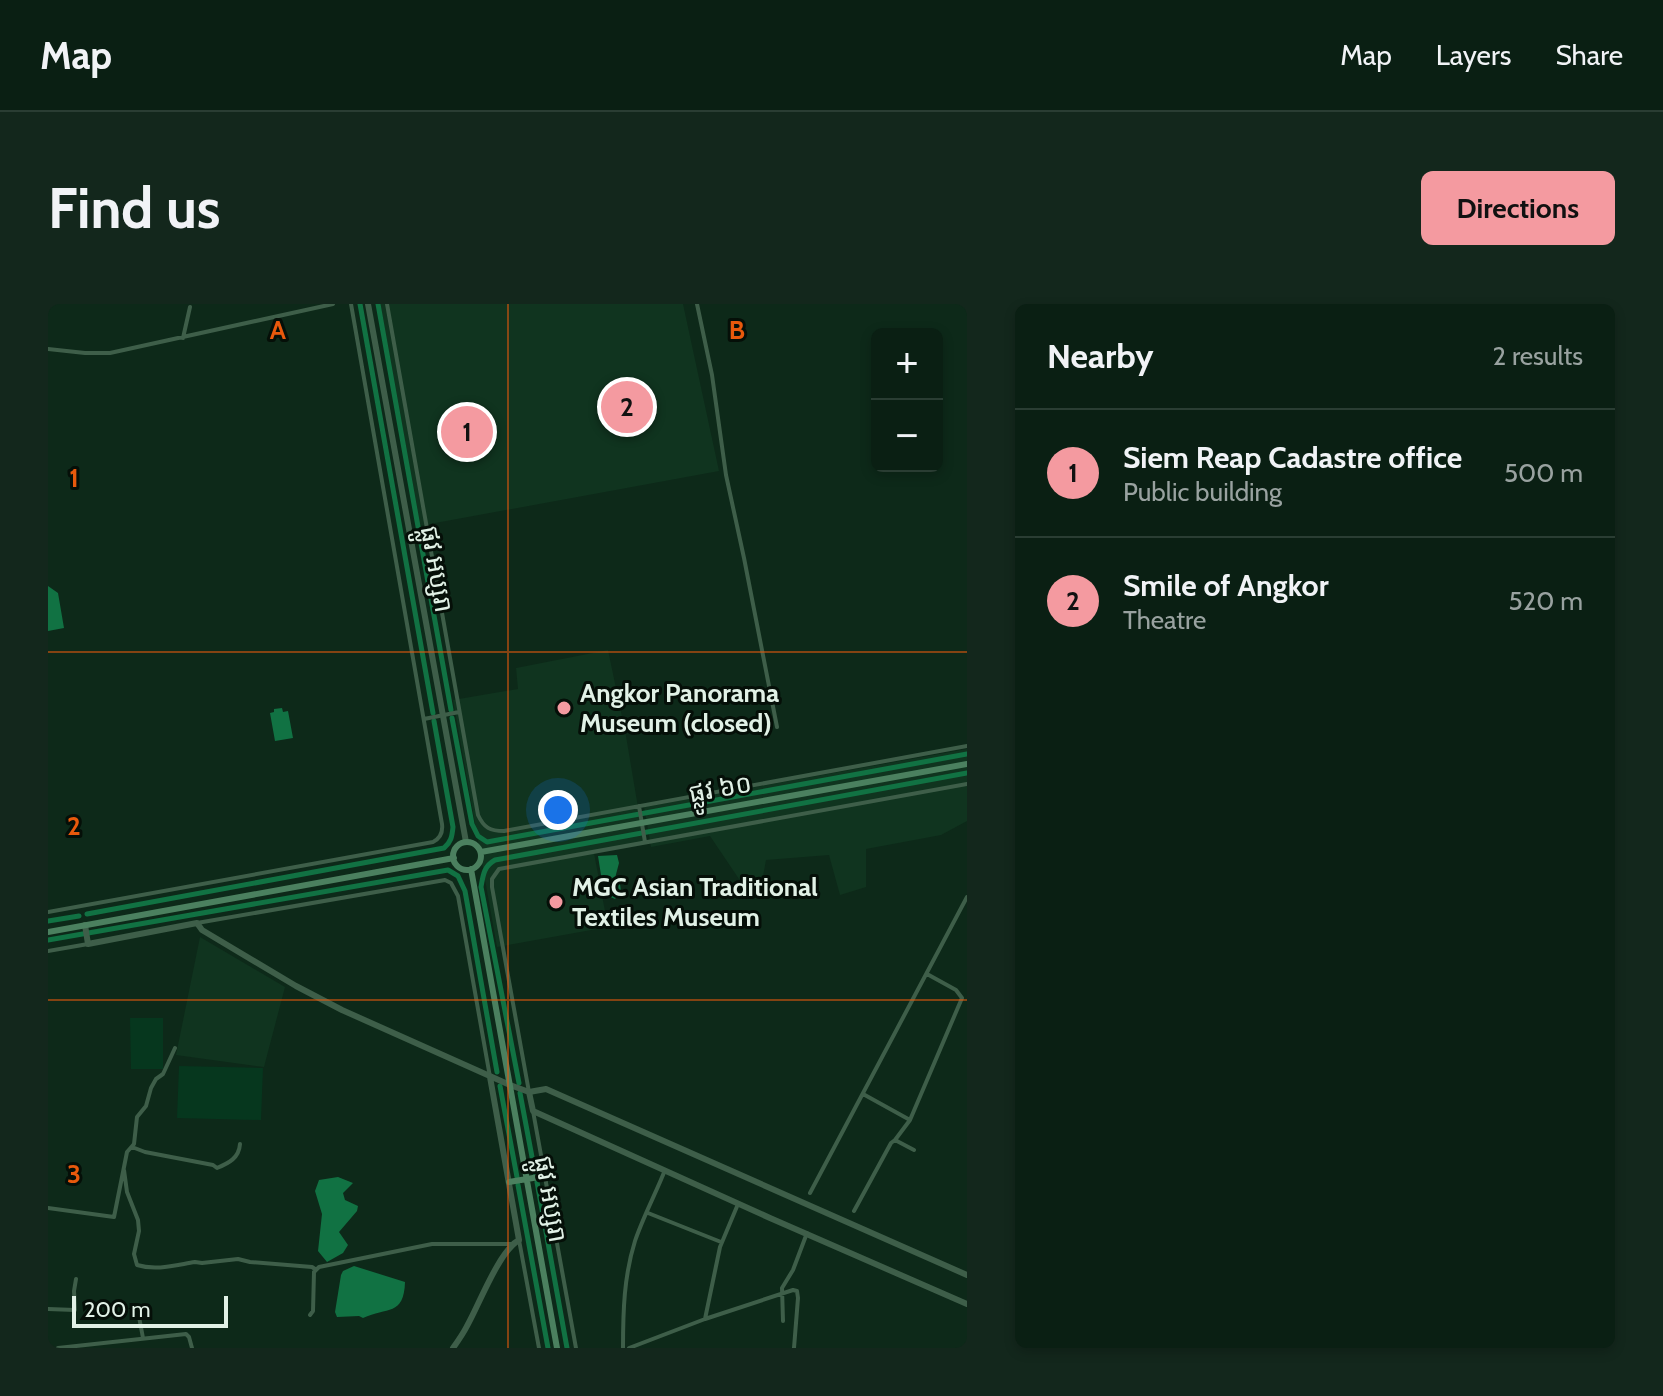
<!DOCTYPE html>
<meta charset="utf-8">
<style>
body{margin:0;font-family:Cabin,"Noto Sans Khmer",sans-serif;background:#13271c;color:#f1f3f6}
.controls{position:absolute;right:24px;top:24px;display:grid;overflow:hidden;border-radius:12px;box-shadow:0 4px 12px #0003}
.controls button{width:72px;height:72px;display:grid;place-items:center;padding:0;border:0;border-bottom:2px solid #2a3d33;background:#0a1f13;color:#f1f3f6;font:40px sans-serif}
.scale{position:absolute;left:24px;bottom:20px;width:156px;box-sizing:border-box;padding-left:8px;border:4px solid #e1f1e6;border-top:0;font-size:22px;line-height:28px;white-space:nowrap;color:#e1f1e6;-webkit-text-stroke:6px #050f08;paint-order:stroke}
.you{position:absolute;left:510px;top:506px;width:28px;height:28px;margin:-20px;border:6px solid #fff;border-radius:50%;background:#1a73e8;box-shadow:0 0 0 12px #1a73e833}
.badge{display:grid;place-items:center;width:52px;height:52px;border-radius:50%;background:#f49aa0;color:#111;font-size:26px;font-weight:700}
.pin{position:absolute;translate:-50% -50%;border:4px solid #fff;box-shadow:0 2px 8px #0006}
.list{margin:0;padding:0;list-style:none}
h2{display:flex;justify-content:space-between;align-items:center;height:104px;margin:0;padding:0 32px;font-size:34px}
h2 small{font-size:26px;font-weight:400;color:#99a2a0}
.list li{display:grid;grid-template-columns:52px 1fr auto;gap:24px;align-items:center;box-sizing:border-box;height:128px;padding:0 32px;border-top:2px solid #2a3d33}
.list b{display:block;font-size:30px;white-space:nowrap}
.list p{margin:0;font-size:26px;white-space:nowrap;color:#99a2a0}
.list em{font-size:26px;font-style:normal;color:#99a2a0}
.map{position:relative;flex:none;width:919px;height:1044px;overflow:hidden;border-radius:12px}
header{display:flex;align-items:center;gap:48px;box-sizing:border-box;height:112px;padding:0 40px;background:#0a1f13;border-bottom:2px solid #2a3d33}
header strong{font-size:38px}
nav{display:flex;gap:44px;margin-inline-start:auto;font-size:28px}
.intro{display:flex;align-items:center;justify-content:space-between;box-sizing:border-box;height:192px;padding:0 48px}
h1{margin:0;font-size:56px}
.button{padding:20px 36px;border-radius:12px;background:#f49aa0;color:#111;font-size:28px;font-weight:700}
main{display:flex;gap:48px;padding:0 48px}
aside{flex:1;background:#0a1f13;border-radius:12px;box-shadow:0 4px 12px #0003}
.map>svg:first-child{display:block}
</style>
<header>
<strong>Map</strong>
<nav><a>Map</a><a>Layers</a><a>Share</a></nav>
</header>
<div class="intro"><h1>Find us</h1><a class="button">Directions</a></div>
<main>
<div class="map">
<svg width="919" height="1044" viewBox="0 0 919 1044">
<rect width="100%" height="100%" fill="#0d2919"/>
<!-- built -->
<path fill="#10341f" d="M332,0h303l36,167 -300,55z
M560,346l18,86 18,107 -50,10 14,74 -111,20 -44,-247 65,-11 -2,-21z
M919,445v72l-26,14 -75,14v38l-26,8 -11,-40 -63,5 -4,22h-21l-31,-46 -59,11 -7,-40z
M152,633l85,50 -21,80 -88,-12z"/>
<!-- green -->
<path fill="#06371e" d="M82,714h33v51h-32z
M131,762l84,2 -2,52 -84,-2z"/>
<!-- water -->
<path fill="#117243" d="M0,282l10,7 6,35 -16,3z
M234,404l1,4 5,-1 5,27 -18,3 -5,-28 4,-1v-3z
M569,551l2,8 -5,19 6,2 1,7 -6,8 -11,-5 -6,-38z
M290,873l15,6 -10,10 2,7 13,6 -1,5 -18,21 9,13 -5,8 -16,9 -9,-11 4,-37 -7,-23 4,-11z
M306,962l51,16c-1,34 -18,25 -42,36l-4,-2 -22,1 -2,-5 6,-37 2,-4z"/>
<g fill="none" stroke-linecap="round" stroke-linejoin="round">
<!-- canal -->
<path stroke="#117243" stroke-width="5" d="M312,0l73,409
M330,0l73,406
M404,414l20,106 6,12 9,6 480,-88
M39,610l357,-66c7,-6 8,-11 9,-21l-19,-106
M0,617l31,-5
M0,636l400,-70 10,6 7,15 32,181
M471,779l-38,-196c2,-12 3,-21 14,-27l472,-87
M452,782l17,91
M472,789l15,80
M489,878l30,166
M470,881l30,163"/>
<!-- minor -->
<path stroke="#3e5e49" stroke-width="4" d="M339,0l91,511c6,13 12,16 26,16l463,-85
M649,0l15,71 14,100 18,83 33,169
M135,34l7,-31
M0,45l37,4h25l223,-49
M376,415l35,-7
M591,502l6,36
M0,608l385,-70c8,-4 10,-10 9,-18l-91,-520
M149,619l248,-43 6,3 7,13 32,181
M0,647l40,-7
M481,788l-37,-205v-8l7,-10 468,-85
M815,790l47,26
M485,807l43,237
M847,836l15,-20 52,-122 -6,-8 -29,-16
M84,843l13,5 68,13 4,3c12,-5 22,-10 23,-24
M76,866l3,22 11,28 1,11 -5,23 3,11c19,6 39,0 58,-3l7,1 36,-4 12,3 62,5 3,2
M762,889l157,-296
M0,904l66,9 13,-65 7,-8 3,-27 9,-11 5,-18 5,-9 7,-5 12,-26
M806,907l37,-68 4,-3 19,10
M600,909l73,29
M471,936l20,108
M89,1002l6,32
M0,1005l27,1 -1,-19 2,-12
M262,1011l3,-4 1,-39 5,-5 113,-23h80
M657,1015l15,-72 18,-43
M735,1017l-1,-33 11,-18 14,-37
M10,1044l128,-14 3,3 3,11
M575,1044c0,-37 1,-72 12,-107 8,-24 21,-48 30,-71
M581,1044l76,-29 88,-29 4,1 1,7 -4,50"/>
<!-- tertiary -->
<path stroke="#3e5e49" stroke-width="6" d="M320,0l98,538
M37,621l3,19 109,-21 5,7 94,56 46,24 168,75 19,7 17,-3 421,186
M481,788l4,19 237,107 197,86
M405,1044c5,-7 10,-14 14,-22 12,-21 32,-75 52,-86l-29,-163"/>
<!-- secondary -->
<path stroke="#4b805f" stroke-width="6" d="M405 552a14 14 0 1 1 28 0a14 14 0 1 1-28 0Z
M433,548l486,-88
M423,565l86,479
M0,628l406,-74
M461,878l36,-6"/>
</g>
<!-- grid -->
<path fill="none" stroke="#e8590c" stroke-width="2" stroke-opacity="0.55" d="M460,0v1044M0,348h919M0,696h919"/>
<!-- markers -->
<g fill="#f49aa0" stroke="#050f08" stroke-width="3">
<circle cx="516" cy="404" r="8"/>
<circle cx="508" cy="598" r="8"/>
</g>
<g text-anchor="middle" stroke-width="6" stroke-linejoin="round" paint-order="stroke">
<!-- street labels -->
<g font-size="26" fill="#e1f1e6" stroke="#050f08">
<text transform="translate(389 265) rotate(80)" y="9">ផ្លូវ អប្សរា</text>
<text transform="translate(672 484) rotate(-10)" y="9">ផ្លូវ ៦០</text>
<text transform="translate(503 895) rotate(80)" y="9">ផ្លូវ អប្សរា</text>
</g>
<!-- poi labels -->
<g font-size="26" font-weight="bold" fill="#e1f1e6" stroke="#050f08" text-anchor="start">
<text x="532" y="398">Angkor Panorama<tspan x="532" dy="30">Museum (closed)</tspan></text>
<text x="524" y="592">MGC Asian Traditional<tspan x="524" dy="30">Textiles Museum</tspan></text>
</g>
</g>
<g font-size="26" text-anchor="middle" font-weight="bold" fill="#e8590c" stroke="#050f08" stroke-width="6" stroke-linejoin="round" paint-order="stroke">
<text x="230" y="35">A</text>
<text x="689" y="35">B</text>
<text x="26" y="183">1</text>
<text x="26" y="531">2</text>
<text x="26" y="879">3</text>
</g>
</svg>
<div class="controls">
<button>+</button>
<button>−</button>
</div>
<div class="scale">200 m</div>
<div class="you"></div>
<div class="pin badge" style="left:419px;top:128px">1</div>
<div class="pin badge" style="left:579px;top:103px">2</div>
</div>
<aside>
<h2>Nearby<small>2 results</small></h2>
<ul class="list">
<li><span class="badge">1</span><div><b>Siem Reap Cadastre office</b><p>Public building</p></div><em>500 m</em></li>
<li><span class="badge">2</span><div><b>Smile of Angkor</b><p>Theatre</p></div><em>520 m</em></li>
</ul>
</aside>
</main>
